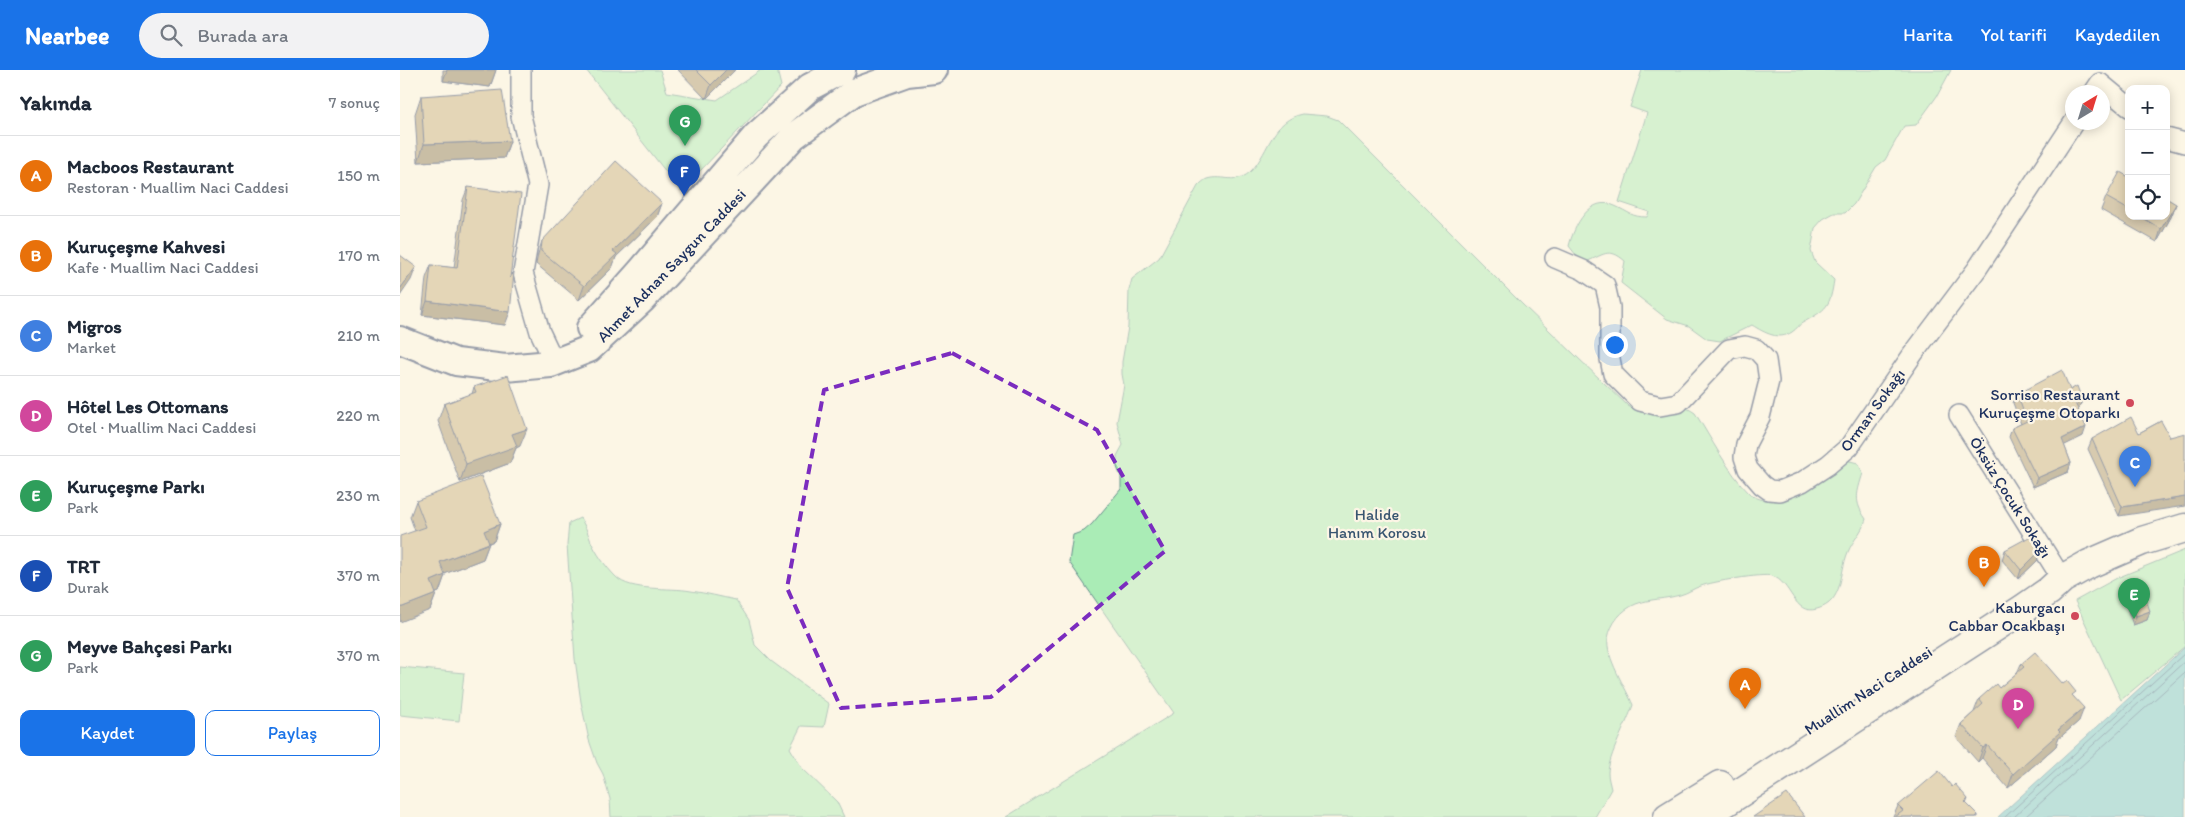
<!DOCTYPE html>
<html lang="tr">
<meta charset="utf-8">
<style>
body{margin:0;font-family:Itim,sans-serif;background:#f2f2f3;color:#1f2937}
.controls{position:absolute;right:15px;top:15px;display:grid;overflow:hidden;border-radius:10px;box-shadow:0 2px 12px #0003}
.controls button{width:45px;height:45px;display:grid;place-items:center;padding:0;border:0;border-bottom:1px solid #e0e1e3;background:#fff;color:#1f2937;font:25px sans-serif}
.compass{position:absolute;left:1665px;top:15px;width:45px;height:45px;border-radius:50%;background:#fff;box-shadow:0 2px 12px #0003;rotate:38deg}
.you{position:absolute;left:1214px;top:274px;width:18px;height:18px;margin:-12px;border:4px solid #fff;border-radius:50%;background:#1a73e8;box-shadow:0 0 0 8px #1a73e833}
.badge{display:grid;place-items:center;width:32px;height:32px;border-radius:50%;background:#1a73e8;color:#fff;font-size:16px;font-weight:700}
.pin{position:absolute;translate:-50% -41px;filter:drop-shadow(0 1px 2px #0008)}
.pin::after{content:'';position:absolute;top:26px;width:18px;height:15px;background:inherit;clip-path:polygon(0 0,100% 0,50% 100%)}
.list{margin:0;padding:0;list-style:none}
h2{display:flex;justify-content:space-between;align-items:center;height:65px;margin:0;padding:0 20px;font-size:21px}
h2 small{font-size:16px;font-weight:400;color:#747a83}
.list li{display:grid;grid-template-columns:32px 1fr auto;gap:15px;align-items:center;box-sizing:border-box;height:80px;padding:0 20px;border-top:1px solid #e0e1e3}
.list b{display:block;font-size:19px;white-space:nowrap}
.list p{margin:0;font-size:16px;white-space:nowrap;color:#747a83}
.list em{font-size:16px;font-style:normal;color:#747a83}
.actions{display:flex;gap:10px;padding:15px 20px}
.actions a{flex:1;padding:11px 0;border:1px solid #1a73e8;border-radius:10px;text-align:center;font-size:18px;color:#1a73e8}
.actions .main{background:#1a73e8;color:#fff}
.icon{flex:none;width:28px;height:28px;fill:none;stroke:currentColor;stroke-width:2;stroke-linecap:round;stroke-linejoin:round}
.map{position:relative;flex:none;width:1785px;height:747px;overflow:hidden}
header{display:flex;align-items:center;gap:30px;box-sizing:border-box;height:70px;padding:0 25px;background:#1a73e8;color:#fff}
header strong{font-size:24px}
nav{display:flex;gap:28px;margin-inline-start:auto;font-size:18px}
.search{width:350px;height:45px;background:#f2f2f3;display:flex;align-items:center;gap:12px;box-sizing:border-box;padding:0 18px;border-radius:28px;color:#747a83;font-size:19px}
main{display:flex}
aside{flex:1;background:#fff}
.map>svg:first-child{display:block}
</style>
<header>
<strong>Nearbee</strong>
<div class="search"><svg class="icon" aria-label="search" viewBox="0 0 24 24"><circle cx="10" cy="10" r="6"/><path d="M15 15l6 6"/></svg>Burada ara</div>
<nav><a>Harita</a><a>Yol tarifi</a><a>Kaydedilen</a></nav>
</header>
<main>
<aside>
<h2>Yakında<small>7 sonuç</small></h2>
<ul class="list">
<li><span class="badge" style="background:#e8710a">A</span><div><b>Macboos Restaurant</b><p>Restoran · Muallim Naci Caddesi</p></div><em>150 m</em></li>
<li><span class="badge" style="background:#e8710a">B</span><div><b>Kuruçeşme Kahvesi</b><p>Kafe · Muallim Naci Caddesi</p></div><em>170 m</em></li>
<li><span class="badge" style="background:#3f7fe0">C</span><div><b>Migros</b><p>Market</p></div><em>210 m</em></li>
<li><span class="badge" style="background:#d1479c">D</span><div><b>Hôtel Les Ottomans</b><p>Otel · Muallim Naci Caddesi</p></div><em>220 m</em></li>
<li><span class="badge" style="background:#2e9e5b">E</span><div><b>Kuruçeşme Parkı</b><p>Park</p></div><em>230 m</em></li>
<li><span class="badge" style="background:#1a4fb4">F</span><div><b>TRT</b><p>Durak</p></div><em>370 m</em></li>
<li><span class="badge" style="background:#2e9e5b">G</span><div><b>Meyve Bahçesi Parkı</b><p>Park</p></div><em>370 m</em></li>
</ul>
<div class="actions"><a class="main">Kaydet</a><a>Paylaş</a></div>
</aside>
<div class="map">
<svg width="1785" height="747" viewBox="0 0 1785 747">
<rect width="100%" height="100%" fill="#fcf5e5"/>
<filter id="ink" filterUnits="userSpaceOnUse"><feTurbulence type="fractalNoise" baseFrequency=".02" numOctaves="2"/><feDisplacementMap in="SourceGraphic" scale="10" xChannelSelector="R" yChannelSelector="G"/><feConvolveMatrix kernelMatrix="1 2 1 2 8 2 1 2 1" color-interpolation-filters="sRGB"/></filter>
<g filter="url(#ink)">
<!-- green -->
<path fill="#aaecb6" stroke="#628e8a" d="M186,0h74l7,22 50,8 44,-30h16l4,16 -100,105z
M1242,0h309l-14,26 -21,29 -12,1 -19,34 -9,7 -22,37 -9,9h-11l-11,6 -8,9 -4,23 4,11 19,18c-4,27 -7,29 -30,42 -5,2 -7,7 -12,10 -13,9 -27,1 -40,-7l-32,16 -13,-2 -18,-13 -22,-7 -46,-36 4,-22c-17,-15 -22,-5 -40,1l-9,-7 -7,-9c5,-20 21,-52 46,-40 14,6 16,11 32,11l2,-5 -30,-10 28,-89 -17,-6z
M903,44l24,2 11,4 185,185 105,101c6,3 14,8 22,7 20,0 24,-15 45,0 16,25 33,59 54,80 6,5 14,8 22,7 21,-2 56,-29 75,-40l12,3 5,10c-6,20 -10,28 3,46 -4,13 -13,21 -18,33 -9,21 -4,50 -31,57 -24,7 -25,-27 -45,-33 -9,-3 -61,6 -71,10 -7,2 -13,7 -21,9 -14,4 -31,4 -44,9 -15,6 -25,19 -28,34 -3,19 18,50 25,67 -6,18 -25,52 -25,68 0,5 2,11 3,16l-16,28h-589l168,-104 -105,-151 4,-27 11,-4 8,-7 29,-35v-12l-4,-10v-11l6,-11 -6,-23 7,-37 -2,-11v-12l6,-35 1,-37 3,-11 27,-21 39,-72c2,-2 6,-6 9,-7 16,-5 30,7 45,-9 18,-20 20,-50 51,-56z
M180,448c5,7 7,13 10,21 5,13 16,28 26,38 14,15 55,10 75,14 15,2 30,6 45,9l13,20 6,25 16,16 58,43 -5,23 -23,-1 -11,22 12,20 35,34 7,15h-233l-1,-18 -7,-25 -6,-11 -8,-23 -8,-38 -6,-43 -8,-114 2,-22z
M1785,480v96l-64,54 -46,-99 42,-23z
M0,597l64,6 -5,48 -59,-6z"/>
<!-- water -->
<path fill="#76c7cd" stroke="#528aa1" d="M1785,576v171h-187l187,-170z"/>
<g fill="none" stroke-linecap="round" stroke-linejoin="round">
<!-- shore -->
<path stroke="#3f6c8a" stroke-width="1" d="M1605,747l180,-164
M1614,747l171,-156
M1625,747l160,-145"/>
<!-- minor casing -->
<g stroke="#1b2f5e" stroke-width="22">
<path id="minor" d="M121,0v46l17,69 -15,88 17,59 9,19
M1694,22l6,-9 29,24
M1766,68l19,5
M1155,188l28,12 22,15 5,22v52l3,15 27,27 20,5 18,-3 51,-54 16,-3 11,3 10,11 3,21 -9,36 -14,27 -2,13 4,12 14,16 7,5 11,1 22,-9 26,-17 21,-18 64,-93 64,-85 97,-147
M1559,345l103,164"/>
</g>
<!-- secondary casing -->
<g stroke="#1b2f5e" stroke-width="30">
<path id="secondary" d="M190,258l50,-56 116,-136 54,-49 32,-17
M0,270l56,22 49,6 46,-4 38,-15 53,-49 152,-164 60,-44 53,-19 27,-3"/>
</g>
<!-- primary casing -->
<g stroke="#1b2f5e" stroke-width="31">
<path id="primary" d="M1268,747l52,-32
M1303,747l320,-208 26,-18 13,-12 27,-15 53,-23 43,-13"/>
</g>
<!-- minor -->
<use href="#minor" stroke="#fcf5e5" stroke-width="19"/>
<!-- secondary -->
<use href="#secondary" stroke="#fcf5e5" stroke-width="26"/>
<!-- primary -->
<use href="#primary" stroke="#fcf5e5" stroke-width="28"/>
</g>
<!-- wall -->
<path fill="#ac966d" stroke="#1b2f5e" d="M43,0h53l-6,17 -47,-6z
M278,0h57l-29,29z
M21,26l89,45 -6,17 -86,4 -3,-48z
M1729,107v39h37l10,-12 -5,13 -14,25 -56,-32 5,-13z
M68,117l42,91 -5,47 -83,-10 4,-37 5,-13 23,3 9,-68z
M262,133l-5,14 -41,40 -4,11 -33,32 -43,-36 2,-10 4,-13z
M74,317l46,59 -4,2 -6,15 -50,19 -22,-61 6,-17 28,-10z
M1670,320l12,10 -3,9 -1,1 5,26 -19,9 7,18 -3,9 -35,15 -24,-50 3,-9 9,-4 -8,-21 4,-9z
M1761,351l-42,95 -31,-67 4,-10 47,-6z
M16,431l84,23 -6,17 -5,2 -6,16 -39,15 1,1 -6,17 -3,1v1l-6,16 -15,-79 -5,-14z
M1605,480l35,1 -3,10 -19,18 -16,-19z
M1724,512l26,29 -3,9 -14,5 -12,-34z
M1621,594l53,33 5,24 -21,18 -2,7 -48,42 -26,-30 -4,4 -22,-25 5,-13 13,-12 5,-13 20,-11 18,-15z
M1552,717l16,12 -2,5 12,11v2h-85l5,-11z"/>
<!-- shaded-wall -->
<path fill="#8c7a59" stroke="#1b2f5e" d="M47,0h49l-6,17 -47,-6z
M326,0h9l-29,29 5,-14z
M110,71l-6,17 -86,4 6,-18z
M262,133l-5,14 -41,40 -4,11 -33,32 5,-14 29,-35z
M1776,134l-5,13 -14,25 4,-13z
M16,197l-5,13 -11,16v-7z
M27,231l83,11 -5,13 -83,-10z
M1682,330l-3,9 -8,3 4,-9z
M1686,357l-3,9 -24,12 3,-9z
M127,359l-7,17 -4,2 -6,15 -50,19 6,-18 46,-30z
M1671,393l-3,9 -35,15 4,-9z
M1785,427v9l-66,10 3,-9z
M100,454l-6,17 -16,6 6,-16z
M89,473l-6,16 -49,19 6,-16z
M1640,481l-3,10 -19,18 3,-9z
M45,505l-6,17 -14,5 6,-16z
M36,524l-6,16 -30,12v-14z
M1750,541l-3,9 -14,5 3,-9z
M1684,638l-5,13 -21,18 -2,7 -48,42 5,-14 45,-44z
M1587,675l-5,13 -4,4 5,-14z"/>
<!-- building -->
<path fill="#c8af7f" stroke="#1b2f5e" d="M296,0h30l-15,15z
M102,20l8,51 -86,3 -3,-48z
M216,91l46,42 -49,48 4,3 -33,32 -43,-35 1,-10z
M1720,102l9,5v33l-23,-13z
M68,117l53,7 -11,84 4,-6 -4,40 -83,-11 4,-36 26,3z
M1766,128l10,6 -15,25 -21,-13h26z
M0,185l16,12 -16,22z
M1662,300l8,20 7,-4 5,14 -7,3 11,24 -24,12 9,24 -34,15 -25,-50 15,-7 -10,-27z
M108,305l19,54 -15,5 5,12 -51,18 -22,-60 32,-12 -2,-5z
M1731,347l8,16 22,-12 9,16 15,-4v64l-63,10 -30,-68z
M81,406l19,48 -16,7 5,12 -49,19 5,13 -14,6 5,13 -36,14v-72l26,-9 -10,-26z
M1629,467l3,1 8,13 -19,19 -16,-20z
M1738,507l12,34 -14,5 -12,-34z
M1635,582l28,32 4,-3 9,11 -4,3 12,13 -26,22 2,2 -47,42 -26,-29 -4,3 -22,-24 22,-20 -4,-5 17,-15 3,4 25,-21 -3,-3z
M1539,701l13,16 3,-3 13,15 -3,3 13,13 -2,2h-81l8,-6 -5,-5z
M1387,724l18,23h-52z"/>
</g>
<!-- marked area -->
<path d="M0 0H1785V747H0ZM552,283l145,77 68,121 -174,146 -150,11 -54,-120 37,-198z" fill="#fcf5e5" fill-opacity=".55" fill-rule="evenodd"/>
<path fill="none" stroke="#7b2cbf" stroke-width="4" stroke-dasharray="10 6" stroke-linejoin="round" d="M552,283l145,77 68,121 -174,146 -150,11 -54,-120 37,-198z"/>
<!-- markers -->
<g fill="#d1495b" stroke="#fcf5e5" stroke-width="2">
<circle cx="1730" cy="333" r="5"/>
<circle cx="1675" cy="546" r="5"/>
</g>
<g text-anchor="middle" stroke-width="4.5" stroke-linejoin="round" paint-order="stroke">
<!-- street labels -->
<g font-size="16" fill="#1b2f5e" stroke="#fcf5e5">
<text transform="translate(271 195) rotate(-46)" y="6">Ahmet Adnan Saygun Caddesi</text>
<text transform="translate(1472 340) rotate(-54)" y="6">Orman Sokağı</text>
<text transform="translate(1611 427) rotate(58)" y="6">Öksüz Çocuk Sokağı</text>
<text transform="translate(1468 620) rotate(-33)" y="6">Muallim Naci Caddesi</text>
</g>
<!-- poi labels -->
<g font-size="16" fill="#1b2f5e" stroke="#fcf5e5" text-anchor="end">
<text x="1720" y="330">Sorriso Restaurant<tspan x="1720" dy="18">Kuruçeşme Otoparkı</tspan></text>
<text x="1665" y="543">Kaburgacı<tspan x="1665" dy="18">Cabbar Ocakbaşı</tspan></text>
</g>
<!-- park labels -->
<g font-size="16" fill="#385570" stroke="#fcf5e5">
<text x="977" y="450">Halide<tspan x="977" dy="18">Hanım Korosu</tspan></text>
</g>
</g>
</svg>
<div class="controls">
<button>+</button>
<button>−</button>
<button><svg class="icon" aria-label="locate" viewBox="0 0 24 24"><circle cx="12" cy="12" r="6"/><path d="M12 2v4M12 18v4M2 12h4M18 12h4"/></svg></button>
</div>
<svg class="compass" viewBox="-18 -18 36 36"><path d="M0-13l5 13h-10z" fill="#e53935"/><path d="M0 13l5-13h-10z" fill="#747a83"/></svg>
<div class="you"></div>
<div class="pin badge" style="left:1345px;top:639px;background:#e8710a">A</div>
<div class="pin badge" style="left:1584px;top:517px;background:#e8710a">B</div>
<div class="pin badge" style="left:1735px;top:417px;background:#3f7fe0">C</div>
<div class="pin badge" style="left:1618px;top:659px;background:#d1479c">D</div>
<div class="pin badge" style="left:1734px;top:549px;background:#2e9e5b">E</div>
<div class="pin badge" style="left:284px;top:126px;background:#1a4fb4">F</div>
<div class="pin badge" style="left:285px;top:76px;background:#2e9e5b">G</div>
</div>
</main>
